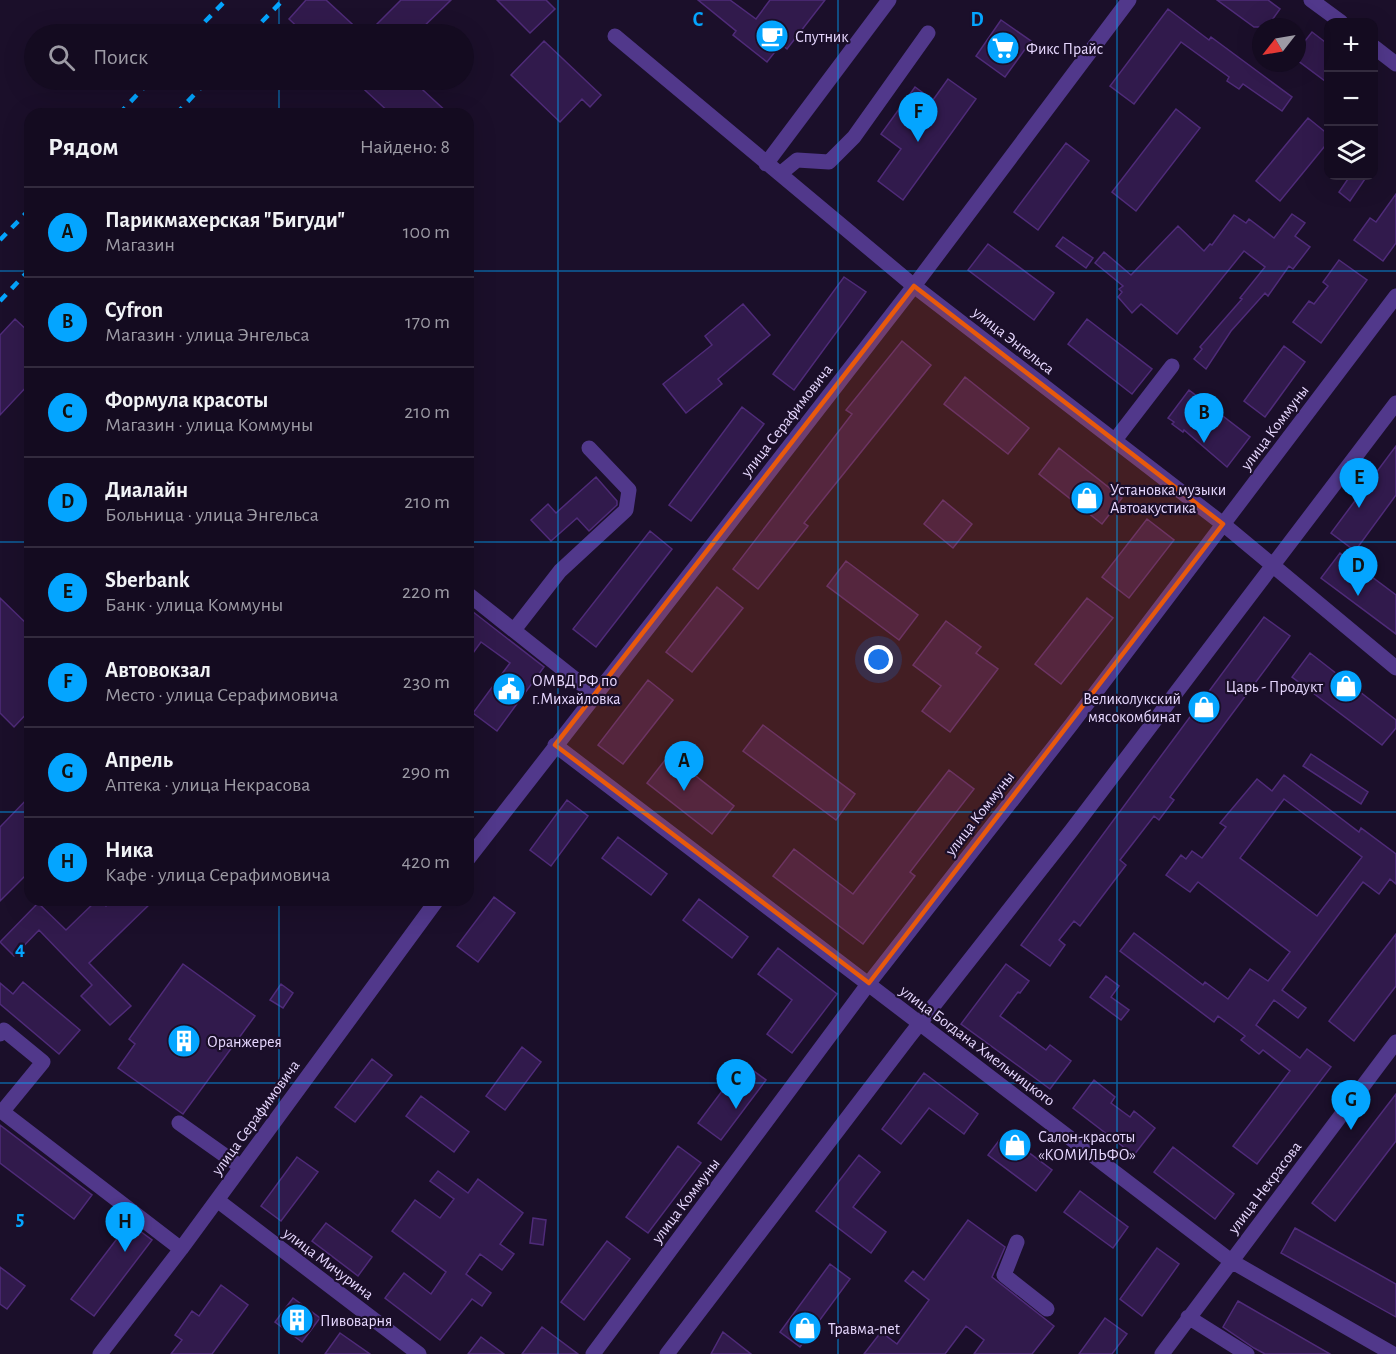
<!DOCTYPE html>
<html lang="ru">
<meta charset="utf-8">
<style>
body{margin:0;font-family:"Alegreya Sans",sans-serif;background:#21192d;color:#f1f3f6}
.controls{position:absolute;right:18px;top:18px;display:grid;overflow:hidden;border-radius:12px;box-shadow:0 6px 24px #0002}
.controls button{width:54px;height:54px;display:grid;place-items:center;padding:0;border:0;border-bottom:2px solid #332b3e;background:#140b20;color:#f1f3f6;font:30px sans-serif}
.compass{position:absolute;left:1252px;top:18px;width:54px;height:54px;border-radius:50%;background:#140b20;box-shadow:0 6px 24px #0002;rotate:239deg}
.you{position:absolute;left:879px;top:660px;width:21px;height:21px;margin:-15px;border:4px solid #fff;border-radius:50%;background:#1a73e8;box-shadow:0 0 0 9px #1a73e833}
.badge{display:grid;place-items:center;width:39px;height:39px;border-radius:50%;background:#04a5ff;color:#111;font-size:20px;font-weight:700}
.pin{position:absolute;translate:-50% -50px;filter:drop-shadow(0 2px 3px #0008)}
.pin::after{content:'';position:absolute;top:32px;width:21px;height:18px;background:inherit;clip-path:polygon(0 0,100% 0,50% 100%)}
.list{margin:0;padding:0;list-style:none}
h2{display:flex;justify-content:space-between;align-items:center;height:78px;margin:0;padding:0 24px;font-size:26px}
h2 small{font-size:20px;font-weight:400;color:#9d9ba5}
.list li{display:grid;grid-template-columns:39px 1fr auto;gap:18px;align-items:center;box-sizing:border-box;height:90px;padding:0 24px;border-top:2px solid #332b3e}
.list b{display:block;font-size:22px;white-space:nowrap}
.list p{margin:0;font-size:20px;white-space:nowrap;color:#9d9ba5}
.list em{font-size:20px;font-style:normal;color:#9d9ba5}
.icon{flex:none;width:33px;height:33px;fill:none;stroke:currentColor;stroke-width:2;stroke-linecap:round;stroke-linejoin:round}
.map{position:relative;flex:none;width:1396px;height:1354px;overflow:hidden}
.search{position:absolute;background:#140b20;box-shadow:0 6px 24px #0002;left:24px;top:24px;width:450px;height:66px;display:flex;align-items:center;gap:15px;box-sizing:border-box;padding:0 21px;border-radius:33px;color:#9d9ba5;font-size:22px}
.panel{position:absolute;background:#140b20;box-shadow:0 6px 24px #0002;left:24px;top:108px;width:450px;height:798px;border-radius:18px}
.map>svg:first-child{display:block}
</style>
<div class="map">
<svg width="1396" height="1354" viewBox="0 0 1396 1354">
<rect width="100%" height="100%" fill="#1b0f2a"/>
<!-- building -->
<path fill="#311a4c" stroke="#4f2b79" stroke-width="1.5" fill-rule="evenodd" d="M306,0h20l37,34h-58l-16,-15z
M401,0h50l-35,34h-49z
M497,0h49l9,9 -25,24z
M698,0h32l26,19 14,-19h55l-38,49 -6,-5 -14,18 -34,-27 3,-4z
M1217,0h51l12,9 -13,18h-13z
M1168,9l41,31 2,-3 81,60 -10,14 -39,-27 -4,5 -12,-8 2,-4 -48,-35 -47,62 -24,-18z
M1001,20l30,21 -26,36 -29,-21z
M1312,32l17,13v39l-32,-24v-9z
M544,41l57,54 -11,12 -8,-8 -22,23 -49,-47z
M948,79l28,20 -73,101 -25,-19 23,-32 -20,-15 34,-47 18,13z
M354,80h58l37,34h-58z
M1176,109l24,19 -64,83 -24,-19z
M1308,118l21,17v6l-49,60 -24,-20z
M1066,143l23,18 -51,69 -24,-18z
M1350,176h17l-17,25 -11,-9z
M1396,194v49l-13,18 -29,-21 16,-22 6,4z
M1292,214l13,9 -10,13 15,11 -17,22 -4,-3 -21,30 -3,-3 -34,38 -25,38 -12,-10 8,-10 -2,-2 42,-48 -2,-1 25,-31 -21,-16 -67,83 -36,-30 -9,9 -14,-16 4,-5 -3,-3 4,-3 -28,-23 9,-11 27,23 47,-49 26,25 6,-7 2,1 22,-30 12,8 3,-4 25,19z
M1063,237l30,21 -7,10 -30,-22z
M988,244l66,49 -20,27 -66,-50z
M1339,260l28,20 -46,63 -28,-21 16,-21 5,3 14,-18 -5,-4z
M844,277l22,15 -72,98 -21,-16z
M743,304l27,31 -52,44 4,5 -36,29 -23,-29 49,-39 -7,-9z
M15,319l15,14v50l-30,32v-80z
M1087,319l65,50 -20,25 -64,-50z
M902,341l29,24 -127,158 4,3 -50,63 -25,-20 119,-155 -6,-4z
M1284,346l21,16 -40,55 -21,-16z
M965,377l64,51 -21,26 -64,-50z
M1189,390l61,47 -23,30 -43,-37 -1,2 -11,-8 2,-2 -6,-4z
M742,407l22,17 -73,97 -22,-16z
M1396,446v49l-41,56 -24,-18z
M1059,448l63,50 -20,26 -63,-50z
M596,477l21,24v4l-28,26 -12,-13 -26,23 -20,-21 17,-16 8,9z
M943,500l29,24 -19,24 -29,-24z
M1147,519l27,21 -45,58 -27,-21z
M650,531l22,18 -76,98 -23,-18z
M1340,553l56,42v39l-75,-56z
M846,561l72,54 -19,25 -72,-54z
M717,587l26,21 -51,64 -26,-20z
M0,598l30,29v83l-16,17 -14,-14z
M1087,598l26,20 -52,66 -26,-20z
M468,608l76,59 -47,64 -24,-18 37,-50 -29,-21 -13,18z
M1264,617l26,19 -120,161 4,3 -15,20 -5,-4 -34,44 6,5 -46,61 -6,-5 -15,19 6,5 -15,21 -29,-21z
M946,621l35,26 -5,6 22,16 -48,63 -28,-21 19,-25 -28,-21z
M1310,653l86,67v8l-14,17 -90,-68z
M648,680l25,20 -50,64 -25,-19z
M763,725l92,69 -19,26 -93,-69z
M1311,754l57,38 -7,12 -58,-38z
M669,755l65,51 -22,28 -65,-51z
M949,770l25,19 -64,83 5,4 -52,68 -90,-68 21,-27 59,45z
M1284,775l75,57 2,-4 35,26v30l-6,-5 -11,15 -16,-12 -81,108 24,18 -8,10 -24,-18 -18,25 44,33 7,-9 24,18 -74,97 -24,-18 57,-75 -27,-21 -4,4 -18,-14 4,-4 -27,-20 -4,6 -94,-71 14,-18 69,52 2,-3 23,17 22,-30 18,12 22,-29 -92,-70 -8,10 -24,-17 15,-20 5,4 6,-8 10,7 24,-31 -6,-4 37,-44 15,12zM1284,799l78,58 -45,59 -77,-58z
M30,796v75l-30,30v-74z
M567,800l21,16 -37,50 -21,-16z
M618,837l49,37 -16,21 -49,-37z
M494,897l21,16 -37,49 -21,-16z
M699,899l49,38 -16,21 -49,-38z
M97,900l9,6 6,-6h42l-65,63 42,43 -21,19 -29,-29 11,-11 -53,-55 -25,26 -14,-14 38,-39 28,27z
M1396,934v52l-42,55 -25,-20z
M778,948l59,46 -45,59 -25,-19 25,-34 -34,-26z
M183,964l72,52 -72,98 -65,-46 17,-24 -6,-5z
M1006,964l23,17 -9,12 -2,-1 -18,24 46,34 4,-5 21,16 -21,28 -89,-65z
M1106,976l13,10 -8,11 18,13 -8,10 -31,-23z
M23,982l57,48 -21,24 -59,-50v-21l13,11z
M281,984l12,9 -10,15 -13,-8z
M522,1047l19,15 -36,48 -19,-14z
M372,1059l20,16 -37,47 -20,-15z
M743,1063l23,17 -45,60 -23,-17z
M924,1073l54,41 -14,20 -35,-26 -28,36 -19,-15z
M1094,1080l21,17 -4,6 19,14 4,-6 21,17 -21,27 -61,-47z
M1396,1094v47l-61,80 -23,-18z
M421,1096l48,36 -15,20 -48,-36z
M0,1125l92,70 -18,24 -74,-56z
M1004,1134l48,36 -16,21 -48,-36z
M678,1146l23,17 -53,70 -22,-16z
M1173,1147l61,47 -19,25 -61,-47z
M859,1155l21,17 -27,35 33,25 -15,21 -55,-42z
M297,1157l21,15 -37,49 -20,-15z
M438,1171l30,22 10,-14 45,34 -23,31 14,10 -12,16 -22,-16 -14,20 25,19 -9,13 -10,-7 -32,41 -55,-42 19,-25 27,21 15,-22 -54,-41 23,-31 25,18 14,-19 -24,-18z
M1080,1191l48,36 -15,21 -49,-36z
M533,1218l13,2 -3,25 -13,-2z
M968,1220l37,27 -13,30 62,49 -22,28h-58l10,-14 -18,-14 -21,28h-81l17,-22 16,12 32,-44 -24,-19 8,-10 11,9z
M129,1223l23,17 -58,76 -23,-17z
M326,1223l46,34 -14,19 -46,-35z
M1295,1228l101,56v33l-115,-64z
M607,1241l23,18 -46,61 -23,-18z
M1157,1248l22,16 -37,52 -22,-17z
M830,1264l20,15 -50,68 -20,-15z
M0,1267l25,19 -18,23 -7,-5z
M221,1285l27,20 -36,49h-41l11,-14 -7,-5 17,-24 7,5z
M293,1298l27,20 -18,24 -27,-20z
M1238,1301l92,53h-65l-11,-6 -31,-21z
M1105,1318l22,16 -15,20h-33z
M542,1327l36,27h-56z
M723,1332l28,22h-40z
M340,1333l30,21h-45z
M481,1337l23,17h-36z"/>
<g fill="none" stroke-linecap="round" stroke-linejoin="round">
<!-- minor -->
<path stroke="#51388b" stroke-width="15" d="M1311,0l30,22
M615,36l299,250 309,238 173,144
M1374,47l22,17
M766,164l123,-164
M780,174l17,-14 32,2 25,-25 74,-104
M1115,440l57,-74
M468,594l126,100
M514,630l46,-59 66,-61 3,-20 -40,-42
M555,745l676,516 162,93
M468,859l446,-573 215,-286
M0,1034l4,-4 39,32 -41,50
M0,1110l181,139
M179,1123l62,44
M217,1200l202,154
M1017,1242l-13,33 43,34
M1188,1317l59,37
M100,1354l81,-105 256,-349
M593,1354l276,-371 202,-258 325,-429
M667,1354l242,-317 162,-206 325,-428
M1162,1354l234,-312"/>
<!-- rail -->
<path stroke="#04a5ff" stroke-width="4.5" stroke-dasharray="9 8" stroke-linecap="butt" d="M193,34l33,-34
M250,34l33,-34
M119,114l32,-34
M176,114l32,-34
M0,240l30,-31
M0,301l30,-32"/>
</g>
<!-- marked area -->
<path fill="#e8590c" fill-opacity="0.2" stroke="#e8590c" stroke-width="4.5" stroke-linejoin="round" d="M914,286l309,238 -354,459 -314,-238z"/>
<!-- grid -->
<path fill="none" stroke="#04a5ff" stroke-width="1.5" stroke-opacity="0.55" d="M279,0v34M558,0v1354M838,0v1354M1117,0v1354M279,80v34M0,271h30M468,271h928M0,542h30M468,542h928M0,812h30M468,812h928M279,900v454M0,1083h1396"/>
<!-- icons -->
<defs>
<g id="cafe-disc" transform="scale(1.725)"><circle r="9.5" fill="#04a5ff" stroke="#1b0f2a"/><path d="M-5.5-4.5H6V0H3Q3 3.5 0 3.5H-2.5Q-5.5 3.5-5.5 0ZM3-3.2v2h1.7v-2ZM-6 4.5H4V6H-6Z" fill="#fff"/></g>
<g id="supermarket-disc" transform="scale(1.725)"><circle r="9.5" fill="#04a5ff" stroke="#1b0f2a"/><path d="M-6-5.5h2.5l.6 2H6L4.5 2H-2.5L-4.4-4H-6ZM-1.5 3.2a1.3 1.3 0 1 0 .1 0ZM3 3.2a1.3 1.3 0 1 0 .1 0Z" fill="#fff"/></g>
<g id="shop-disc" transform="scale(1.725)"><circle r="9.5" fill="#04a5ff" stroke="#1b0f2a"/><path d="M-5-2.5h2.3a2.7 3.5 0 0 1 5.4 0H5L5.5 6h-11ZM-1.5-2.5h3a1.5 2.3 0 0 0-3 0Z" fill="#fff"/></g>
<g id="civic-disc" transform="scale(1.725)"><circle r="9.5" fill="#04a5ff" stroke="#1b0f2a"/><path d="M-.6-6.5H3V-4.5H.6V-3L4-1V1h2V6H-6V1h2V-1L-.6-3ZM-1.2 2.5V6h2.4V2.5Z" fill="#fff"/></g>
<g id="building-disc" transform="scale(1.725)"><circle r="9.5" fill="#04a5ff" stroke="#1b0f2a"/><path d="M-4-6H4V6H1V3H-1V6H-4ZM-2.5-4.3h1.7v1.8h-1.7ZM.8-4.3h1.7v1.8H.8ZM-2.5-1h1.7V.8h-1.7ZM.8-1h1.7V.8H.8Z" fill="#fff"/></g>
</defs>
<g fill-rule="evenodd">
<use href="#cafe-disc" x="772" y="36"/>
<use href="#supermarket-disc" x="1003" y="48"/>
<use href="#shop-disc" x="1087" y="498"/>
<use href="#shop-disc" x="1346" y="686"/>
<use href="#civic-disc" x="509" y="689"/>
<use href="#shop-disc" x="1204" y="707"/>
<use href="#building-disc" x="184" y="1041"/>
<use href="#shop-disc" x="1015" y="1145"/>
<use href="#building-disc" x="297" y="1320"/>
<use href="#shop-disc" x="805" y="1328"/>
</g>
<g text-anchor="middle" stroke-width="4.5" stroke-linejoin="round" paint-order="stroke">
<!-- poi labels -->
<g font-size="16" fill="#e7d8ff" stroke="#1b0f2a" text-anchor="start">
<text x="795" y="42">Спутник</text>
<text x="1026" y="54">Фикс Прайс</text>
<text x="1110" y="495">Установка музыки<tspan x="1110" dy="18">Автоакустика</tspan></text>
<text x="532" y="686">ОМВД РФ по<tspan x="532" dy="18">г.Михайловка</tspan></text>
<text x="1323" y="692" text-anchor="end">Царь - Продукт</text>
<text x="1181" y="704" text-anchor="end">Великолукский<tspan x="1181" dy="18">мясокомбинат</tspan></text>
<text x="207" y="1047">Оранжерея</text>
<text x="1038" y="1142">Салон-красоты<tspan x="1038" dy="18">«КОМИЛЬФО»</tspan></text>
<text x="320" y="1326">Пивоварня</text>
<text x="828" y="1334">Травма-net</text>
</g>
<!-- street labels -->
<g font-size="16" fill="#e7d8ff" stroke="#1b0f2a">
<text transform="translate(1014 340) rotate(38)" y="6">улица Энгельса</text>
<text transform="translate(786 420) rotate(-52)" y="6">улица Серафимовича</text>
<text transform="translate(1274 427) rotate(-53)" y="6">улица Коммуны</text>
<text transform="translate(979 813) rotate(-52)" y="6">улица Коммуны</text>
<text transform="translate(978 1045) rotate(37)" y="6">улица Богдана Хмельницкого</text>
<text transform="translate(255 1117) rotate(-54)" y="6">улица Серафимовича</text>
<text transform="translate(1264 1187) rotate(-53)" y="6">улица Некрасова</text>
<text transform="translate(685 1200) rotate(-53)" y="6">улица Коммуны</text>
<text transform="translate(329 1263) rotate(37)" y="6">улица Мичурина</text>
</g>
</g>
<g font-size="20" text-anchor="middle" font-weight="bold" fill="#04a5ff" stroke="#1b0f2a" stroke-width="4.5" stroke-linejoin="round" paint-order="stroke">
<text x="698" y="26">C</text>
<text x="977" y="26">D</text>
<text x="20" y="955">4</text>
<text x="20" y="1225">5</text>
</g>
</svg>
<div class="controls">
<button>+</button>
<button>−</button>
<button><svg class="icon" aria-label="layers" viewBox="0 0 24 24"><path d="M12 4l9 5-9 5-9-5zM3 14l9 5 9-5"/></svg></button>
</div>
<svg class="compass" viewBox="-18 -18 36 36"><path d="M0-13l5 13h-10z" fill="#e53935"/><path d="M0 13l5-13h-10z" fill="#9d9ba5"/></svg>
<div class="you"></div>
<div class="pin badge" style="left:684px;top:791px">A</div>
<div class="pin badge" style="left:1204px;top:443px">B</div>
<div class="pin badge" style="left:736px;top:1109px">C</div>
<div class="pin badge" style="left:1358px;top:596px">D</div>
<div class="pin badge" style="left:1359px;top:508px">E</div>
<div class="pin badge" style="left:918px;top:142px">F</div>
<div class="pin badge" style="left:1351px;top:1130px">G</div>
<div class="pin badge" style="left:125px;top:1252px">H</div>
<div class="search"><svg class="icon" aria-label="search" viewBox="0 0 24 24"><circle cx="10" cy="10" r="6"/><path d="M15 15l6 6"/></svg>Поиск</div>
<section class="panel">
<h2>Рядом<small>Найдено: 8</small></h2>
<ul class="list">
<li><span class="badge">A</span><div><b>Парикмахерская &quot;Бигуди&quot;</b><p>Магазин</p></div><em>100 m</em></li>
<li><span class="badge">B</span><div><b>Cyfron</b><p>Магазин · улица Энгельса</p></div><em>170 m</em></li>
<li><span class="badge">C</span><div><b>Формула красоты</b><p>Магазин · улица Коммуны</p></div><em>210 m</em></li>
<li><span class="badge">D</span><div><b>Диалайн</b><p>Больница · улица Энгельса</p></div><em>210 m</em></li>
<li><span class="badge">E</span><div><b>Sberbank</b><p>Банк · улица Коммуны</p></div><em>220 m</em></li>
<li><span class="badge">F</span><div><b>Автовокзал</b><p>Место · улица Серафимовича</p></div><em>230 m</em></li>
<li><span class="badge">G</span><div><b>Апрель</b><p>Аптека · улица Некрасова</p></div><em>290 m</em></li>
<li><span class="badge">H</span><div><b>Ника</b><p>Кафе · улица Серафимовича</p></div><em>420 m</em></li>
</ul>
</section>
</div>
